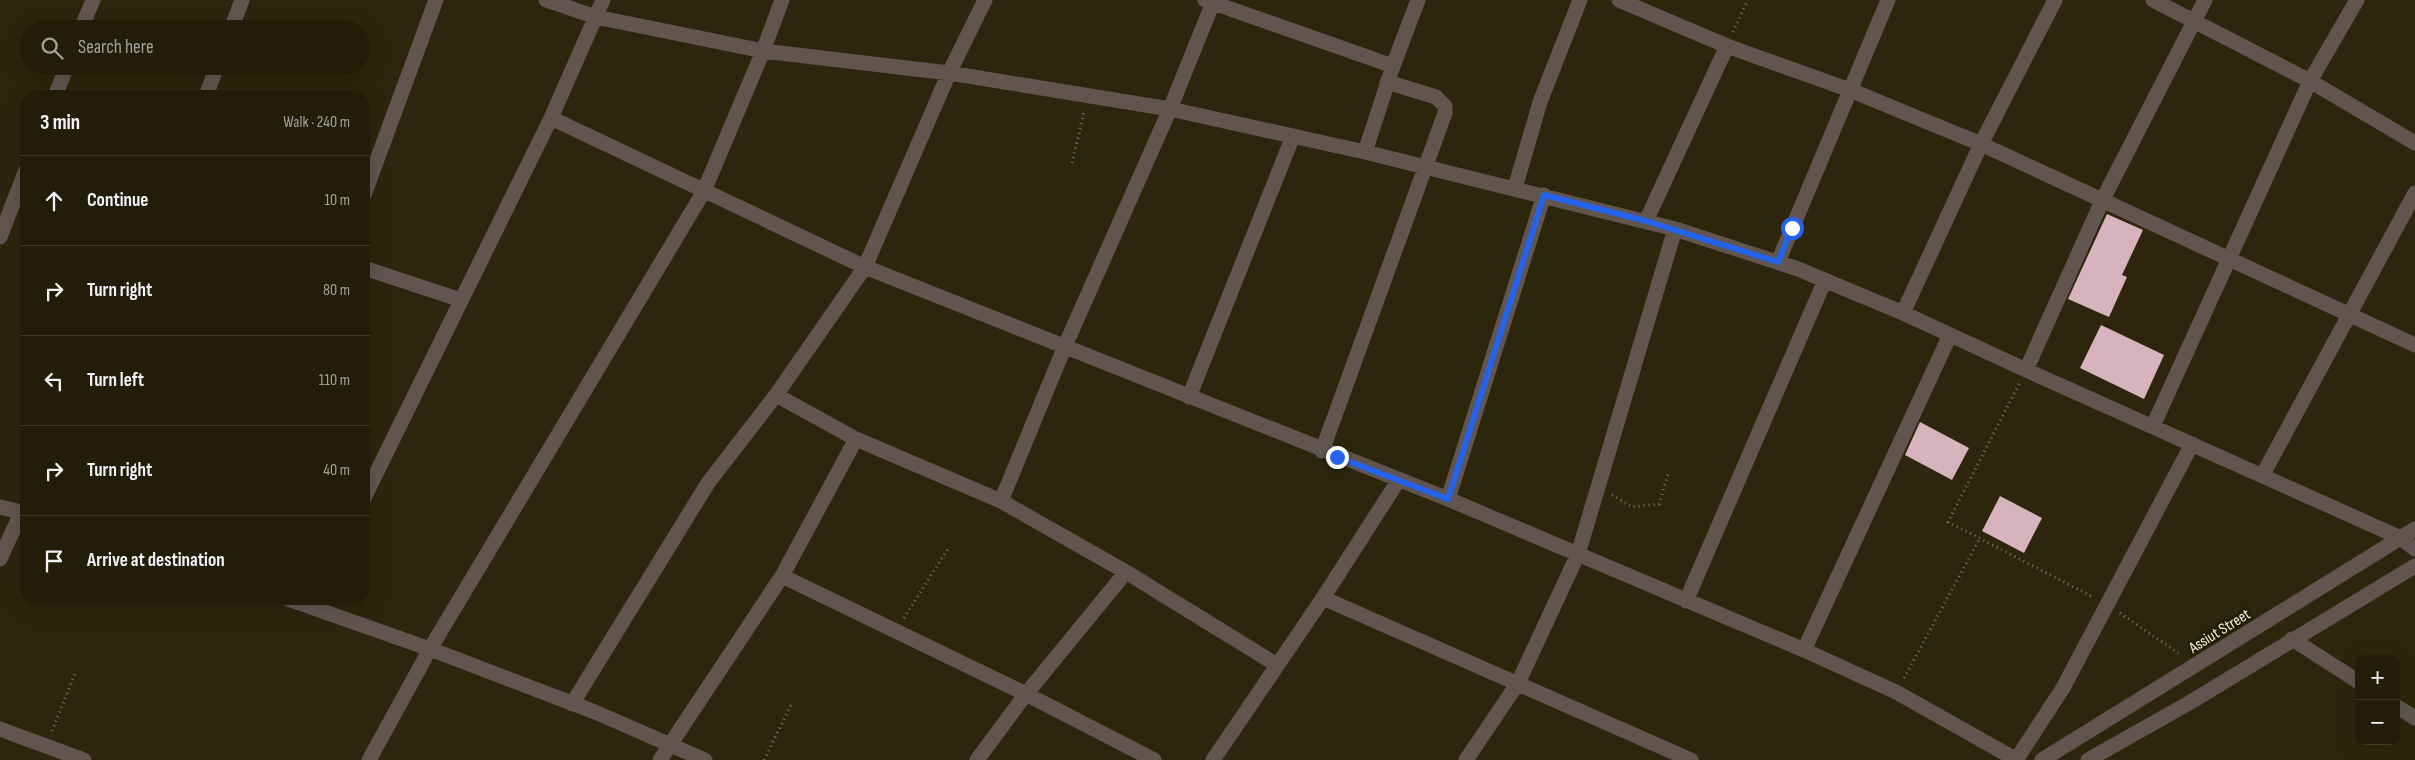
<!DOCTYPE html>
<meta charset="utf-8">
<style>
body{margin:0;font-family:"Sofia Sans Condensed",sans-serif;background:#2a2512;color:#f1f3f6}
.controls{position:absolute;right:15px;bottom:15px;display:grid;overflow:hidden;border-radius:10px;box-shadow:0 5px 20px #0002}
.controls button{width:45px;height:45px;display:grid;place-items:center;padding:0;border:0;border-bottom:1px solid #3f3a2a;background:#221c09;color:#f1f3f6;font:25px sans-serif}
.stop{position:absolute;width:15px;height:15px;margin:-11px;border:4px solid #2563eb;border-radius:50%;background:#fff}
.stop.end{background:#2563eb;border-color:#fff;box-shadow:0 1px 5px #0008}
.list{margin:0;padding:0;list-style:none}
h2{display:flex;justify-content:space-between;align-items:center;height:65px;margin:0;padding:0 20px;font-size:21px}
h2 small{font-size:16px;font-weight:400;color:#a2a19c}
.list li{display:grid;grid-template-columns:32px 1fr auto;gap:15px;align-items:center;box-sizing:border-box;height:90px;padding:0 20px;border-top:1px solid #3f3a2a}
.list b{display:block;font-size:19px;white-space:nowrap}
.list em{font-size:16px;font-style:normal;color:#a2a19c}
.icon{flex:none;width:28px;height:28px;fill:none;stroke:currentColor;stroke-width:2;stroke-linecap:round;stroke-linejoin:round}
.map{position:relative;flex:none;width:2415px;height:760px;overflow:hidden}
.search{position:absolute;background:#221c09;box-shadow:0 5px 20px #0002;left:20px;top:20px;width:350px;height:55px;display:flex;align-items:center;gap:12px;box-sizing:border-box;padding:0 18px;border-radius:28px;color:#a2a19c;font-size:19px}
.panel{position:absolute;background:#221c09;box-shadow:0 5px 20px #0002;left:20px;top:90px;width:350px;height:515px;border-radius:20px}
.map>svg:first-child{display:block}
</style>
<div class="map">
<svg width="2415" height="760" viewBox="0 0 2415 760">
<rect width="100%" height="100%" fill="#2d260c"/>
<!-- building -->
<path fill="#d6b3bd" d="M2107,214l36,16 -21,45 5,2 -18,40 -41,-18z
M2101,325l63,30 -20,44 -64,-31z
M1920,422l49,26 -17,32 -47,-25z
M2000,496l42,22 -18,35 -42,-22z"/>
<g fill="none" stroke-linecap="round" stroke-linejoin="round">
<!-- path -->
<path stroke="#7a745e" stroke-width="3" stroke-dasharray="1 4" stroke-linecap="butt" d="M1733,32l15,-32
M1072,163l12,-51
M2019,384l-71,138 145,75
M1612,495l20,12 27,-3 10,-33
M2120,613l61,42
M904,618l45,-71
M1904,678l76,-140
M52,731l24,-60
M764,760l27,-55"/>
<!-- minor -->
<path stroke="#625550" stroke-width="15" d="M546,0l50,17 167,34 186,22 221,36 195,43 310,77 123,40 105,44 123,57 375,168 14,11
M1205,0l188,66
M1619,0l108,46 123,44 131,54 434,201
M2153,0l157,81 105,62
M81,29l12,-29
M231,29l11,-29
M55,96l12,-30
M206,96l11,-30
M551,118l314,149 583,232 356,151 92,42 121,68
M1365,152l28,-86 25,-66
M1515,188l25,-86 40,-102
M364,195l72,-195
M1646,221l81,-175
M0,237l26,-67
M1778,262l110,-262
M364,268l97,32
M1903,313l78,-169 74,-144
M2026,370l76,-169 103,-201
M776,395l80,44 145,62 125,71 151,93
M1189,397l104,-261
M2153,426l157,-345 47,-81
M1322,451l123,-338v-7l-9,-9 -49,-15
M2262,476l153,-283
M364,498l187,-380 52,-118
M1448,499l96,-304
M1001,501l64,-155 105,-237 44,-109
M0,559l22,-48
M782,576l244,118 128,66
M1323,598l368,162
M1686,601l139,-321
M2292,639l67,43
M1804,650l146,-315
M572,704l136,-221 68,-88 89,-128 84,-194 36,-73
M2396,706l19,12
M0,729l84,31
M369,760l61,-111 274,-458 59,-140 19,-51
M660,760l122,-184 74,-137
M977,760l49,-66 100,-122
M1213,760l110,-162 75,-117
M1466,760l52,-77 60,-129 97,-325
M2016,760l47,-72 129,-244"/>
<!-- tertiary -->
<path stroke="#625550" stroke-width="15" d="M0,507l26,6
M288,599l142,50 165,63 110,48
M2042,760l373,-231
M2088,760l101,-57 226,-137"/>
</g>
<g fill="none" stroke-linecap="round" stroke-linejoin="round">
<!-- route -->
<path stroke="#2563eb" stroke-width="6" d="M1337,457l111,42 96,-304 102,26 132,41 14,-34"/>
</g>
<g text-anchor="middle" stroke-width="5" stroke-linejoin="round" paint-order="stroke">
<!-- street labels -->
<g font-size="16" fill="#f4f0e1" stroke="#231d03">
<text transform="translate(2219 630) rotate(-32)" y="6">Assiut Street</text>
</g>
</g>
</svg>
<div class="controls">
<button>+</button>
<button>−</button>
</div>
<div class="stop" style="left:1792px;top:228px"></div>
<div class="stop end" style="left:1337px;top:457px"></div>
<div class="search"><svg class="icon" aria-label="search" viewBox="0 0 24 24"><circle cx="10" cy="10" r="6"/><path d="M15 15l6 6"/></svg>Search here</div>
<section class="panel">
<h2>3 min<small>Walk · 240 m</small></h2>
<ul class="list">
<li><svg class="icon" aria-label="ahead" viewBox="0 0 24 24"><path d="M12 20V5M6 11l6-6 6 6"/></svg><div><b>Continue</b></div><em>10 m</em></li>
<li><svg class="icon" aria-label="right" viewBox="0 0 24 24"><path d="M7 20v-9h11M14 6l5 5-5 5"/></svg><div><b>Turn right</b></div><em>80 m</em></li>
<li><svg class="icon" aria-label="left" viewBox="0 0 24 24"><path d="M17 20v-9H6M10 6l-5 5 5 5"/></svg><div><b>Turn left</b></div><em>110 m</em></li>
<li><svg class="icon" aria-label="right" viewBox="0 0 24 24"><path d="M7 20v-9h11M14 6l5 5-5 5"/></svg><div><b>Turn right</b></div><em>40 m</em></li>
<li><svg class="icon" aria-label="arrive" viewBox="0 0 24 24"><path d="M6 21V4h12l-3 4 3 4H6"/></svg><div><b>Arrive at destination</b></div></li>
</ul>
</section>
</div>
